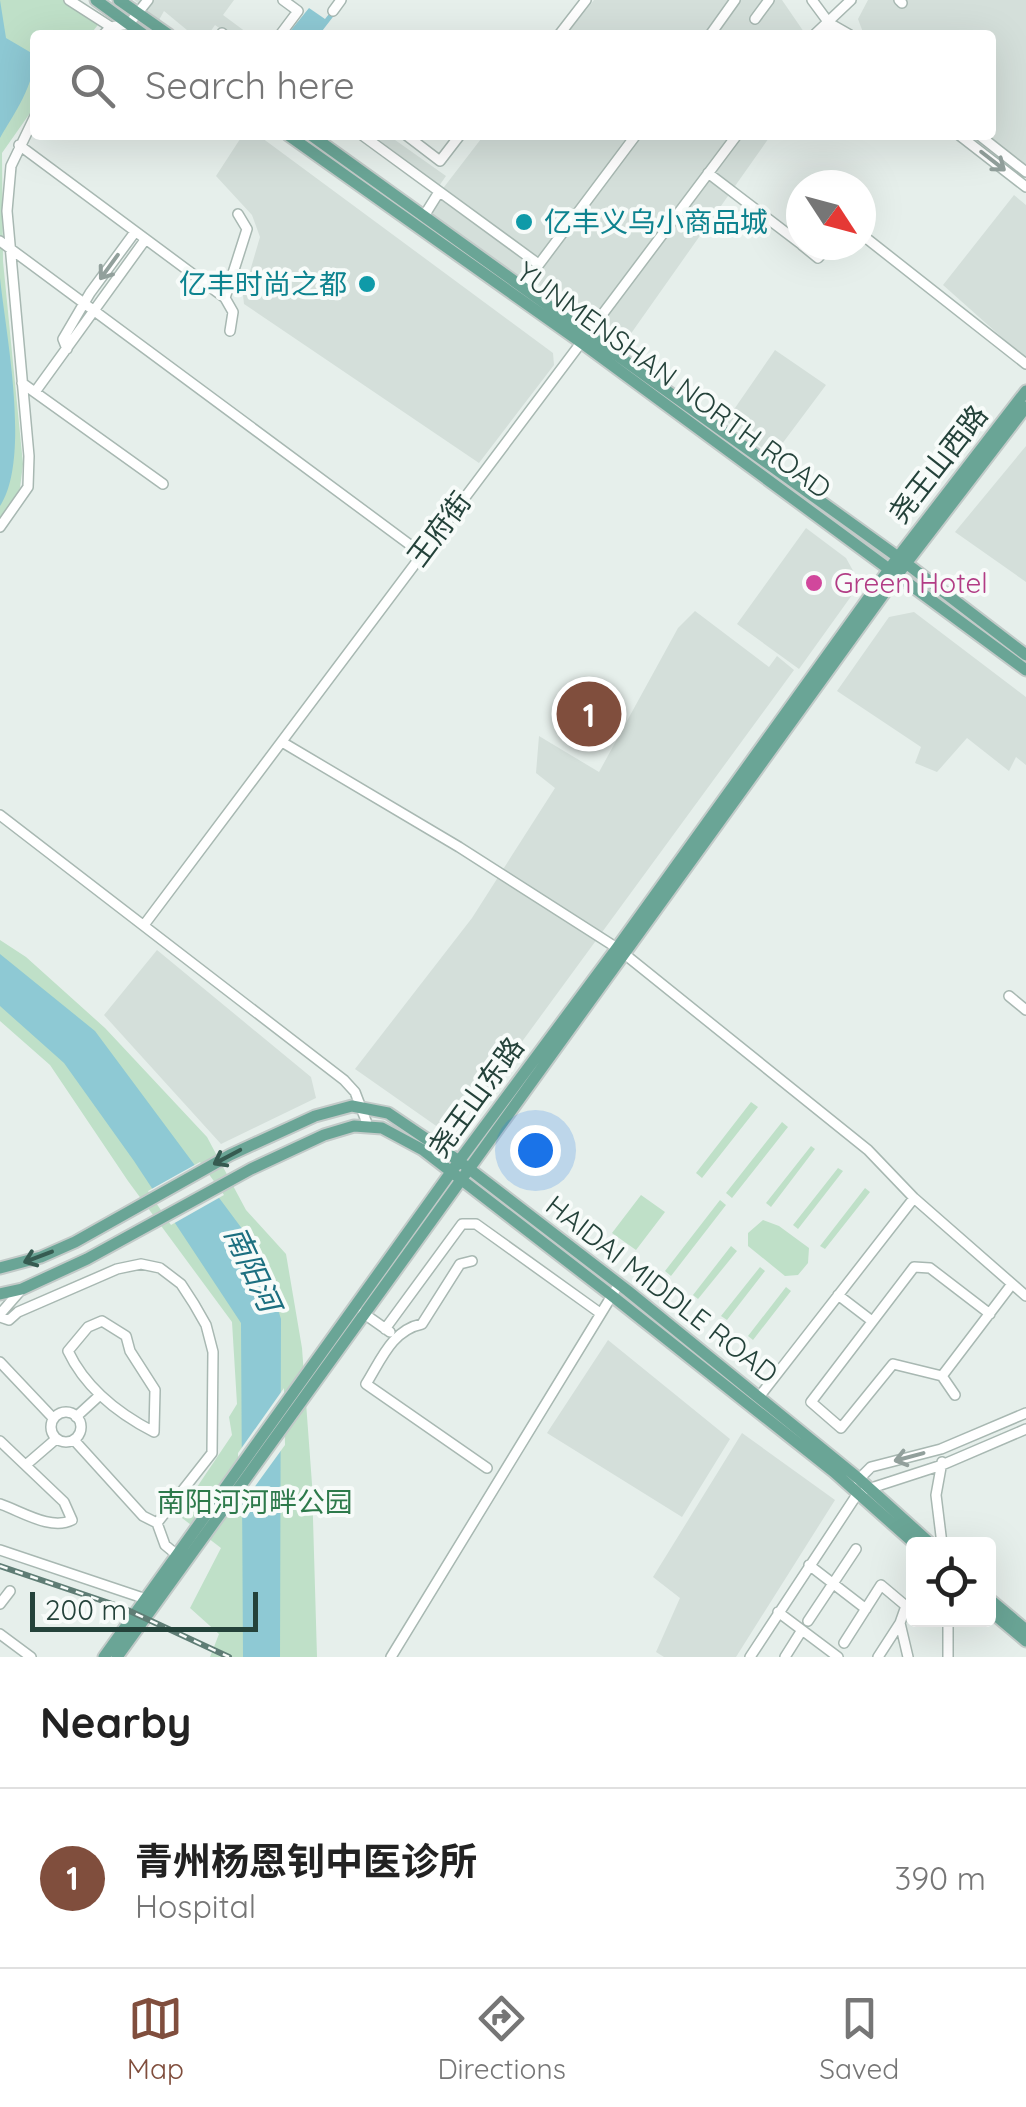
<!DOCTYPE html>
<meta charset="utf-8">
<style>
body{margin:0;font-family:Quicksand,"Noto Sans SC",sans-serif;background:#f6f6f6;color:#222}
.controls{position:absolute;right:30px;bottom:30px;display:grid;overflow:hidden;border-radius:10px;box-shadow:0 10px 40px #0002}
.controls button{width:90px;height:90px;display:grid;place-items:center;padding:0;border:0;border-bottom:2px solid #e0e0e0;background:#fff;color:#222;font:50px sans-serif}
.compass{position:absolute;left:786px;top:170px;width:90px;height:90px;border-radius:50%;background:#fff;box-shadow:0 10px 40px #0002;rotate:126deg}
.scale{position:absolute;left:30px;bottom:25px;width:228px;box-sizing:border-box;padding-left:10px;border:5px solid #24423a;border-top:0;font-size:28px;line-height:35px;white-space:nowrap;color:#24423a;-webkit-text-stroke:8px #f7fbf9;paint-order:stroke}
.you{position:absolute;left:535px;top:1150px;width:35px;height:35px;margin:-25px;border:8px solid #fff;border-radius:50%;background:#1a73e8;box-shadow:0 0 0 15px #1a73e833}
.badge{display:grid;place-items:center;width:65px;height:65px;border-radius:50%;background:#804e3d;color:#fff;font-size:32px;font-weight:700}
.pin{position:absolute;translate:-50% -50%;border:5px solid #fff;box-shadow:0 2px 10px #0006}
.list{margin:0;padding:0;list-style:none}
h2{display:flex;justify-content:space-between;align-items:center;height:130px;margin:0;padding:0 40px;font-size:42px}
h2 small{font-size:32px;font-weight:400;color:#767676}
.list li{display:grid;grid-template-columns:65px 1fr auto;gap:30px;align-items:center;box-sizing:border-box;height:180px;padding:0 40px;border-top:2px solid #e0e0e0}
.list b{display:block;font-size:38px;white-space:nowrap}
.list p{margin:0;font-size:32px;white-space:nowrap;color:#767676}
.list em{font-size:32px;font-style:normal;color:#767676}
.icon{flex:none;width:55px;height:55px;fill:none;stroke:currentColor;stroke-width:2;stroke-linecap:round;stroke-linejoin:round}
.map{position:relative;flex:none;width:1026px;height:1657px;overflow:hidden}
.search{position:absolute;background:#fff;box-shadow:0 10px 40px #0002;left:30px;right:30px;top:30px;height:110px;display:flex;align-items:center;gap:25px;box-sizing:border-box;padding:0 35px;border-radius:10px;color:#767676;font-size:38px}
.sheet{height:310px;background:#fff}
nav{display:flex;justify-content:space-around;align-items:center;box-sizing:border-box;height:140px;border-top:2px solid #e0e0e0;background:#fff;font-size:28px;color:#767676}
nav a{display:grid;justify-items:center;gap:5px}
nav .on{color:#804e3d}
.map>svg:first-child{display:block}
</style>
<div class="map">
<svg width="1026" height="1657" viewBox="0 0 1026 1657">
<rect width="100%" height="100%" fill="#e6efeb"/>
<!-- built -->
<path fill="#d4dfda" d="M134,0h100l-11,15 27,20h-21l-14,-10 -7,10h-15l-29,-24 -5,9z
M594,0h188l24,35h-240z
M868,0h158v167l-38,-32h3v-100h-127l-6,-16z
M258,135l295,218 1,12 -75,98 -235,-159 -1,-9 17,-58 -8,-22 -36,-39 26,-40z
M368,135h20l58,41 -7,10z
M484,135h287l-146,207 -100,-66 -4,5 -92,-67 12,-23z
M1014,195l12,10v154l-83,-74z
M775,350l51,35 -53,71 -47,-35z
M1026,446v136l-71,-50z
M806,528l40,30 10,18 -4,19 -53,74 -62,-45z
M695,611l74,56 8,-11 17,14 -325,444 -12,12 -15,4 -87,-61 117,-151 83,-130 -19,-15 3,-37 60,36 79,-144z
M914,612l112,85v68l-10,-8 -7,14 -42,-33 -30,34 -22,-9 6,-16 -84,-56 52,-74z
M157,950l154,127 5,21 -95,46 -117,-129z
M608,1340l122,99 -48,78 -135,-84z
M742,1433l93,67 -99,157h-72l-8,-5 24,-54 -27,-21z"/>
<!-- green -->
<path fill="#bfe0c8" d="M0,0h77l27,17 -14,18h-55v71l-33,47 1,108 20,203 -3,24 -20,33z
M0,940l26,17 79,71 102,109 39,73 40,44 16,94 10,136 5,173h-107l9,-23 -29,-26 31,-60 -39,-30 13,-28 37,-55 -3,-18 8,-13 -5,-82 -104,-141 -78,-116 -50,-44z
M751,1102l7,5 -56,71 -6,-5z
M782,1122l6,5 -56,71 -6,-5z
M811,1146l4,3 -44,58 -5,-4z
M838,1168l5,3 -45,58 -5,-4z
M865,1188l5,4 -45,57 -5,-3z
M641,1195l24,17 -29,38 -24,-17z
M720,1200l6,5 -55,71 -6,-5z
M763,1220l16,6 30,22 -1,15 -10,12 -13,1 -37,-30v-13z
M731,1246l6,5 -39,48 -5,-4z
M760,1267l5,4 -38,49 -6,-4z
M786,1287l5,4 -38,49 -5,-4z"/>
<!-- water -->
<path fill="#8ec9d4" d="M0,0l6,38 29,17c-1,31 -20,57 -35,83z
M340,0h6l-27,35h-32l22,-27 16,11z
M0,278c6,57 31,181 0,228z
M0,954l95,77 165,222 21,66 -1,338h-37l-2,-334 -107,-162 -70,-98 -64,-57z"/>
<!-- pier -->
<path fill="#e6efeb" d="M200,1162l24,33 -53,30 -23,-34z
M284,1388l1,57 -47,65v-57z"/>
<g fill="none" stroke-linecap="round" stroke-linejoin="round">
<!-- minor casing -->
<g stroke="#a8b8b2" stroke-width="12">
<path id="minor" d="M69,0l42,27
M812,0l17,23 4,12
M899,0l3,3
M333,11l8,-11
M755,19l14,-19
M829,23l21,12
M222,33l2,2
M103,35l8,-8 18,-3 19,-24
M280,35l18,-24 -15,-11
M559,35l27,-35
M710,35l25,-35
M814,35l37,-35
M362,135l175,128
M406,135l34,26 20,-26
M959,135l67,52
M979,135l47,37
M19,145l206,153
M708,173l93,71
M424,216l15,-24
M861,234l165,130
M0,241l421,312
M802,245l16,13 12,-13
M522,287l114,-152
M230,331l3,-19 -8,-14 22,-69 -9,-15
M67,349l-4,-10 27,-46 45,-61
M22,383l141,101
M35,392l110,-152
M0,527l28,-40 1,-31 -22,-245 4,-45 24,-50
M282,742l177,105 158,101 251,202 46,48 112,98
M0,815l344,265 11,12 13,34
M144,925l593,-790
M1009,996l17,14
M472,1261l-12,3 -38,60c-30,6 -41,36 -56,60l121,84
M838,1295l34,26
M363,1313l27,19
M0,1314l21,-24
M0,1317l9,3 9,-8 99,-43 24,-5 19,4 21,16 13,20 12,21 7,27 -1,101 -55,70
M102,1321l24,15 4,15 25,39 -1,42c-35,-18 -69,-45 -86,-81l20,-24z
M385,1329l77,-105h14l124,89
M0,1362l53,56
M942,1376l70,-92
M955,1395l-13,-19 -49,-12 -52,64 -30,-26 103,-135 16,1 60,46
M759,1397l155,-199
M51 1427a15 15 0 1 1 30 0a15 15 0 1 1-30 0Z
M76,1417l24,-22
M74,1440l69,76 14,7 8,22 12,10
M0,1441l64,61 8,18c-21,11 -51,-9 -72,-16
M942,1462l-6,33 6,49
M27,1464l29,-25
M858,1480l13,-13 70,-18 85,-36
M865,1490l77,-25 84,-36
M0,1550l146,49
M809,1565l57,44
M0,1604l10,-13
M778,1612l60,45
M808,1621l48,-72
M0,1634l31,23
M844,1643l37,-58 25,21 -6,17 8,34
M391,1657l228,-373
M750,1657l108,-164
M785,1657l17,-27
M878,1657l22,-34
M948,1657v-37"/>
</g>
<!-- major casing -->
<g stroke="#c2cac8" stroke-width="15">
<path id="major" d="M96,0l48,35
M119,0l50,35
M288,135l294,208 444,327
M311,135l587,422 128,98
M0,1268l41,-11 34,-15 155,-87 85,-39 37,-10 36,7 71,48 169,130 230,187 73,66
M0,1294l22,-5 65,-30 164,-90 73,-34 30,-9 28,2 41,22 188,145 223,177 81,72
M988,1598l38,32
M988,1609l38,32
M104,1657l355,-496 158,-213 281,-391 128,-166
M117,1657l781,-1083 128,-167"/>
</g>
<!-- minor -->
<use href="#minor" stroke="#fff" stroke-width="9"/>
<!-- major -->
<use href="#major" stroke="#6aa596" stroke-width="11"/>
<!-- rail casing -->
<g stroke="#5f7d75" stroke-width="6">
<path id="rail" d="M0,1566l121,41 108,50"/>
</g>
<!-- rail -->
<use href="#rail" stroke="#f7fbf9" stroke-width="2.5" stroke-dasharray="8" stroke-linecap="butt"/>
</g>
<!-- one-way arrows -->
<defs><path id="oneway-shaft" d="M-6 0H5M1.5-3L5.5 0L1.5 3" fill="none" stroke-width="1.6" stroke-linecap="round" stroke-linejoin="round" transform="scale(2.5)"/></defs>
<g stroke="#92a09c">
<use href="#oneway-shaft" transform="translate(993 161) rotate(38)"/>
<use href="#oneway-shaft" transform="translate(109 267) rotate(126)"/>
<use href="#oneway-shaft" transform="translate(909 1457) rotate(165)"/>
</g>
<g stroke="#365b51">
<use href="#oneway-shaft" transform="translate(227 1157) rotate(152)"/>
<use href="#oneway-shaft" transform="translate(38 1257) rotate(159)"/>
</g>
<!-- markers -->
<g fill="#0f9aa8" stroke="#f7fbf9" stroke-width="4">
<circle cx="524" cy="222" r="10"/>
<circle cx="367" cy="284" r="10"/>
</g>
<circle fill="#d1479c" stroke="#f7fbf9" stroke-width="4" cx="814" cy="583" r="10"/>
<g text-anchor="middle" stroke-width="8" stroke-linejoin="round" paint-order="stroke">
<!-- culture labels -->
<g font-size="28" fill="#0d838f" stroke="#f7fbf9" text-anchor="start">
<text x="544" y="232">亿丰义乌小商品城</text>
<text x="347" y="294" text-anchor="end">亿丰时尚之都</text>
</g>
<!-- street labels -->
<g font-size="28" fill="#24423a" stroke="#f7fbf9">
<text transform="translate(674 380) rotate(36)" y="10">YUNMENSHAN NORTH ROAD</text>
<text transform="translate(938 464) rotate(-52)" y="10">尧王山西路</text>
<text transform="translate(439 529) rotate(-53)" y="10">王府街</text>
<text transform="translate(476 1097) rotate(-54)" y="10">尧王山东路</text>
<text transform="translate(662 1289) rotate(38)" y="10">HAIDAI MIDDLE ROAD</text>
</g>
<!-- hotel labels -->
<g font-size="28" fill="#b23c85" stroke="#f7fbf9" text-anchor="start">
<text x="834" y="593">Green Hotel</text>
</g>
<!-- park labels -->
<g font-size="28" fill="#2d7a4b" stroke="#f7fbf9">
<text x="255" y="1512">南阳河河畔公园</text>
</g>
<!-- water labels -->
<g font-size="30" font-style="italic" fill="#1c6f80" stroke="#f7fbf9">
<text transform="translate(252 1269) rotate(65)" y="10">南阳河</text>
</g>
</g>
</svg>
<div class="controls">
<button><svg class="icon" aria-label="locate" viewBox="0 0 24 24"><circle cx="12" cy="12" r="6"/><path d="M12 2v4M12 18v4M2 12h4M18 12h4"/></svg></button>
</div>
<svg class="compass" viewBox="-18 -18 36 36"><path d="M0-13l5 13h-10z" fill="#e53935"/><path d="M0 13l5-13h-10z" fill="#767676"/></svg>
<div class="scale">200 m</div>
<div class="you"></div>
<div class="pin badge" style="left:589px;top:714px">1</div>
<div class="search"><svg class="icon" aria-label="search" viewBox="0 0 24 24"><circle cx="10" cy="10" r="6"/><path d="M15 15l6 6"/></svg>Search here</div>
</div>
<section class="sheet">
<h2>Nearby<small></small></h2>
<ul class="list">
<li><span class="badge">1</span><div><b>青州杨恩钊中医诊所</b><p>Hospital</p></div><em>390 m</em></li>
</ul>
</section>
<nav>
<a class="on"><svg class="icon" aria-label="map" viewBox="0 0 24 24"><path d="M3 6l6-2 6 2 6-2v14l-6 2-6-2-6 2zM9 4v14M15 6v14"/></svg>Map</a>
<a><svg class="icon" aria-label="directions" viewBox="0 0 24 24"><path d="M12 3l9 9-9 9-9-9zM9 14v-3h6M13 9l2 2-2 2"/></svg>Directions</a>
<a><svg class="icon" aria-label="saved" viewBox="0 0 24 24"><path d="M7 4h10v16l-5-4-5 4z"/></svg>Saved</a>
</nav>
